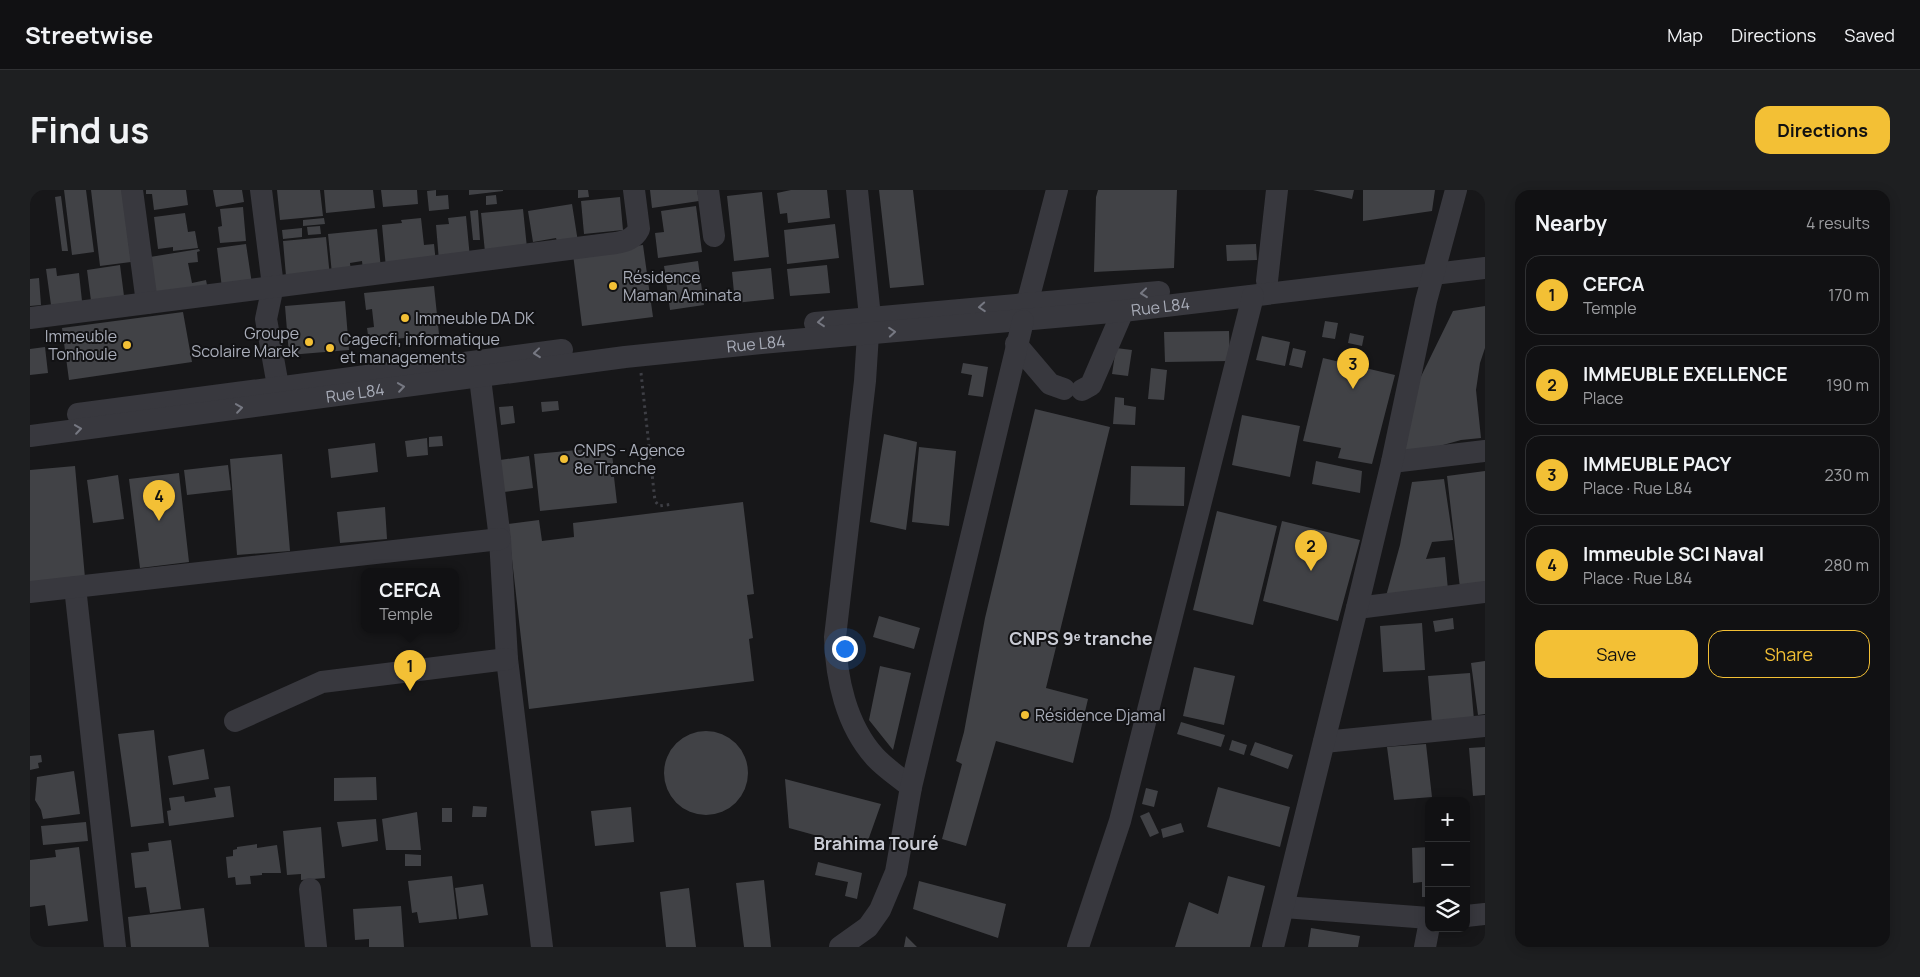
<!DOCTYPE html>
<meta charset="utf-8">
<style>
body{margin:0;font-family:Manrope,sans-serif;background:#1e1f21;color:#f1f3f6}
.controls{position:absolute;right:15px;bottom:15px;display:grid;overflow:hidden;border-radius:10px;box-shadow:0 2px 12px #0003}
.controls button{width:45px;height:45px;display:grid;place-items:center;padding:0;border:0;border-bottom:1px solid #303133;background:#111113;color:#f1f3f6;font:25px sans-serif}
.you{position:absolute;left:814px;top:458px;width:18px;height:18px;margin:-12px;border:4px solid #fff;border-radius:50%;background:#1a73e8;box-shadow:0 0 0 8px #1a73e833}
.badge{display:grid;place-items:center;width:32px;height:32px;border-radius:50%;background:#f3c035;color:#111;font-size:16px;font-weight:700}
.pin{position:absolute;translate:-50% -41px;filter:drop-shadow(0 1px 2px #0008)}
.pin::after{content:'';position:absolute;top:26px;width:18px;height:15px;background:inherit;clip-path:polygon(0 0,100% 0,50% 100%)}
.popup{position:absolute;left:331px;top:378px;width:98px;height:65px;box-sizing:border-box;display:grid;place-content:center;border-radius:10px;background:#111113;filter:drop-shadow(0 1px 4px #0005);font-size:16px;white-space:nowrap;color:#9c9da0}
.popup b{font-size:19px;color:#f1f3f6}
.popup::after{content:'';position:absolute;left:50%;top:100%;margin-left:-10px;border:10px solid transparent;border-top-color:#111113}
.list{margin:0;padding:0;list-style:none}
h2{display:flex;justify-content:space-between;align-items:center;height:65px;margin:0;padding:0 20px;font-size:21px}
h2 small{font-size:16px;font-weight:400;color:#9c9da0}
.list li{display:grid;grid-template-columns:32px 1fr auto;gap:15px;align-items:center;box-sizing:border-box;height:80px;margin:0 10px 10px;padding:0 10px;border:1px solid #303133;border-radius:15px}
.list b{display:block;font-size:19px;white-space:nowrap}
.list p{margin:0;font-size:16px;white-space:nowrap;color:#9c9da0}
.list em{font-size:16px;font-style:normal;color:#9c9da0}
.actions{display:flex;gap:10px;padding:15px 20px}
.actions a{flex:1;padding:11px 0;border:1px solid #f3c035;border-radius:15px;text-align:center;font-size:18px;color:#f3c035}
.actions .main{background:#f3c035;color:#111}
.icon{flex:none;width:28px;height:28px;fill:none;stroke:currentColor;stroke-width:2;stroke-linecap:round;stroke-linejoin:round}
.map{position:relative;flex:none;width:1455px;height:757px;overflow:hidden;border-radius:15px}
header{display:flex;align-items:center;gap:30px;box-sizing:border-box;height:70px;padding:0 25px;background:#111113;border-bottom:1px solid #303133}
header strong{font-size:24px}
nav{display:flex;gap:28px;margin-inline-start:auto;font-size:18px}
.intro{display:flex;align-items:center;justify-content:space-between;box-sizing:border-box;height:120px;padding:0 30px}
h1{margin:0;font-size:35px}
.button{padding:12px 22px;border-radius:15px;background:#f3c035;color:#111;font-size:18px;font-weight:700}
main{display:flex;gap:30px;padding:0 30px}
aside{flex:1;background:#111113;border-radius:15px;box-shadow:0 2px 12px #0003}
.map>svg:first-child{display:block}
</style>
<header>
<strong>Streetwise</strong>
<nav><a>Map</a><a>Directions</a><a>Saved</a></nav>
</header>
<div class="intro"><h1>Find us</h1><a class="button">Directions</a></div>
<main>
<div class="map">
<svg width="1455" height="757" viewBox="0 0 1455 757">
<rect width="100%" height="100%" fill="#171719"/>
<!-- building -->
<path fill="#414246" d="M34,0h22l8,62 -22,3z
M61,0h31l9,72 -31,4z
M116,0h40l2,15 -34,5 -2,-16h-6z
M183,0h29l2,12 -28,5z
M247,0h43l3,26 -43,4z
M294,0h49l2,18 -49,5z
M351,0h36l1,14 -35,3z
M406,0v6l12,-1 1,14 -20,2 -2,-20z
M439,0h34v1l-34,4z
M548,0h10l1,7 -11,1z
M620,0h47l2,11 -47,7z
M761,0h36l3,28 -42,5 -1,-10 -7,1 -3,-21z
M849,0h34l11,95 -34,3z
M1068,0h79l-3,78 -80,4 2,-75z
M1283,0h41l-2,9z
M1333,0h72l-3,21 -69,10z
M732,2l7,65 -35,4 -7,-65z
M466,5l1,9 -11,1v-9z
M31,6l7,55h-6l-7,-54z
M590,7l3,33 -39,4 -3,-33z
M542,14l6,38 -20,3 -2,-7 -23,4 -5,-31z
M666,16l6,46 -44,6 -3,-25 9,-1 -3,-21z
M213,17l3,34 -26,2 -2,-16 4,-1 -2,-17z
M493,19l4,39 -42,4 -4,-39z
M448,20l2,30h-7l-3,-29z
M155,23l3,19 7,-1 3,17 -25,3v-4l-15,2 -4,-32z
M436,26l4,42 -31,3 -3,-36 13,-1 -1,-6z
M294,28l1,6 -22,2v-6z
M391,28l3,27 10,-1 2,19 -50,5 -4,-43 20,-2 -1,-3z
M805,34l4,34 -52,6 -3,-34z
M290,36l1,8 -13,1 -1,-8z
M272,38v9l-19,2 -1,-9z
M347,39l4,40 -18,2 -1,-10 -12,2 1,9 -19,2 -4,-40z
M296,47l4,40 -44,-1 -3,-35z
M216,54l6,40 -30,4 -5,-40z
M1226,54l1,16 -30,1 -1,-16z
M613,55l10,72 -71,9 -9,-72z
M169,59l1,2 -3,1 1,10 -10,1 4,20 14,-3 2,10 -51,9 -7,-42z
M668,71l6,44 -34,5 -6,-44z
M90,75l4,31 -33,5 -4,-31z
M797,75l3,28 -40,3 -3,-27z
M26,78l1,8 22,-3 3,28 -31,4 -5,-36z
M741,78l3,31 -39,4 -3,-31z
M9,88l2,27 -11,1v-27z
M404,96l5,48 -70,8 -2,-14 7,-1 -2,-18 -6,1 -2,-17z
M315,111l4,49 -60,5 -4,-49z
M1455,116v42l-5,15 -4,27 5,48 -20,2 -61,17 9,-56 44,-90z
M153,122l9,50 -123,18 -7,-52z
M1295,131l13,2 -3,16 -13,-2z
M1199,141l1,30 -65,1 -1,-30z
M1320,143l14,3 -2,10 -14,-3z
M1232,146l28,6 -5,24 -29,-6z
M15,157l3,26 -18,2v-26z
M1086,158l16,2 -4,26 -16,-2z
M1263,158l13,3 -4,17 -13,-3z
M1293,168l72,17 -23,89 -34,-6 3,-10 -38,-7z
M933,173l25,4 -5,30 -15,-2 4,-20 -11,-2z
M1121,178l16,2 -3,30 -16,-1z
M1085,207l9,1v7l12,2 -1,18 -22,-1z
M528,211l1,9 -17,2 -1,-10z
M483,216l2,17 -14,2 -2,-18z
M1005,219l75,18 -64,261 42,11 -15,64 -77,-22 -30,105 -24,-7 20,-75 -6,-3 8,-29 21,-114z
M1212,225l58,11 -10,51 -58,-12z
M854,244l33,8 -11,88 -36,-8z
M412,246l1,10 -14,1v-10z
M397,248l1,17 -21,2 -2,-16z
M345,253l3,29 -47,6 -3,-29z
M581,257l3,23h-4l1,7h3l3,26 -77,8 -6,-57z
M889,257l37,4 -7,75 -37,-4z
M252,264l8,97 -53,4 -7,-96z
M499,266l4,32 -29,4 -4,-32z
M1286,271l46,10 -2,22 -48,-9z
M198,275l3,25 -44,5 -3,-25z
M45,276l10,112 -55,4v-112z
M1101,276l54,1 -1,39 -54,-1z
M1455,281v114l-25,3 -13,-112z
M149,283l10,89 -49,6 -11,-89z
M88,285l6,44 -31,4 -6,-43z
M1414,289l9,61 -21,2 -6,17 19,-2 3,33 -62,6 14,-51 12,-63z
M713,312l11,92 -7,1 6,43 -4,1 5,42 -225,28 -21,-185 31,-4 3,21 32,-4 -1,-14z
M355,317l2,32 -47,4 -3,-31z
M1187,321l60,15 -24,99 -60,-15z
M1252,331l78,19 -22,81 -75,-20z
M849,426l41,12 -6,21 -41,-12z
M1423,428l1,11 -19,3 -2,-11z
M1392,433l3,47 -42,2 -3,-46z
M1455,471v53l-7,1 -7,-52z
M850,476l31,7 -18,77 -24,-30z
M1164,477l41,9 -11,49 -41,-9z
M1440,483l4,47 -42,3 -4,-47z
M1151,532l44,13 -4,12 -44,-13z
M124,540l10,93 -33,4 -13,-93z
M634 583a42 42 0 1 1 84 0a42 42 0 1 1-84 0Z
M1202,550l15,5 -3,10 -15,-5z
M1225,552l38,13 -5,14 -38,-14z
M1396,554l6,53 -38,3 -7,-53z
M1455,557v48l-12,1 -4,-48z
M174,559l5,30 -36,6 -5,-29z
M11,565l1,7 -4,1 1,5 -9,2v-14z
M44,581l6,43 -37,5 -2,-9 -6,-10 2,-23z
M346,587l1,23 -43,1v-23z
M755,589l96,25 -16,45 -76,-21z
M200,596l4,31 -65,9 -2,-15 4,-1 -2,-12 15,-2 1,6 31,-5 -2,-9z
M1188,597l72,20 -10,40 -73,-20z
M1116,598l12,3 -4,16 -12,-3z
M443,616l14,1 -1,10h-14z
M601,617l3,35 -39,4 -4,-35z
M412,618h10v14h-10z
M387,622l4,38h-35l-4,-31z
M1119,622l10,21 -9,4 -10,-21z
M346,629l2,22 -36,6 -5,-25z
M56,632l2,19 -45,4 -2,-19z
M1151,633l3,9 -21,6 -2,-9z
M291,637l4,51 -24,2v-6l-14,1 -4,-44z
M141,650l10,69 -31,4 -4,-26 -11,1 -4,-35 18,-2 -1,-8z
M227,654v4l20,-3 4,28h-19v2l-12,1 1,8 -15,1 -1,-8 -7,1 -2,-21 7,-1v-6l4,-1v-2z
M49,657l9,74 -40,5 -3,-21 -15,2v-47l26,-3 -1,-7z
M1399,657v50h-7v-15l-9,1 -1,-35z
M375,664l16,1v11h-16z
M788,672l44,11 -5,26 -12,-3 3,-14 -33,-7z
M422,686l5,43 -38,4 -2,-11 -5,1 -4,-32z
M1198,686l37,10 -15,61h-75l14,-45 29,12z
M734,690l7,67h-27l-8,-64z
M889,691l87,23 -8,34 -85,-29z
M453,694l5,31 -29,4 -4,-31z
M659,698l7,59h-30l-6,-55z
M371,716l3,41h-35v-8l-14,1 -2,-31z
M174,718l5,39h-78l-3,-30z
M1281,738l49,8 -2,11h-50z
M876,746l11,11h-13z"/>
<g fill="none" stroke-linecap="round" stroke-linejoin="round">
<!-- path -->
<path stroke="#3e3f45" stroke-width="3" stroke-dasharray="2.5 4" stroke-linecap="butt" d="M611,183l14,128 4,5 14,-2"/>
<!-- minor -->
<g stroke="#38383e" stroke-width="22">
<path d="M102,0l15,113"/>
<path d="M231,0l12,96 -7,33 12,67"/>
<path d="M678,0l6,46"/>
<path d="M827,0l13,127"/>
<path d="M1237,91l10,-91"/>
<path d="M997,114l30,-114"/>
<path d="M0,128l586,-75c10,-2 18,-4 23,-14l-5,-39"/>
<path d="M785,133l344,-31"/>
<path d="M838,144l-3,47 -30,256c1,41 11,88 40,120 10,11 24,20 36,30"/>
<path d="M986,154l34,40 14,5"/>
<path d="M448,172l22,177 7,120 35,288"/>
<path d="M1052,200l9,-5 32,-74"/>
<path d="M48,224l484,-64"/>
<path id="s1" d="M0,246l595,-79 136,-14 362,-32 362,-43"/>
<path d="M1362,272l93,-11"/>
<path d="M45,397l40,360"/>
<path d="M0,402l470,-53"/>
<path d="M1327,418l128,-16"/>
<path d="M205,531l87,-39 185,-23"/>
<path d="M1294,552l161,-16"/>
<path d="M280,699l6,58"/>
<path d="M1254,717l145,11"/>
<path d="M1436,726l19,-2"/>
<path d="M810,757l28,-20 12,-17 16,-38 15,-85 112,-466"/>
<path d="M1048,757l42,-126 133,-525"/>
<path d="M1243,757l84,-339 35,-146 34,-161 30,-111"/>
<path d="M1395,757l4,-21"/>
</g>
</g>
<!-- one-way arrows -->
<defs><path id="oneway-chevron" d="M-2-3.5L2.5 0L-2 3.5" fill="none" stroke-width="1.6" stroke-linecap="round" stroke-linejoin="round" transform="scale(1.25)"/></defs>
<g stroke="#767882">
<use href="#oneway-chevron" transform="translate(1114 103) rotate(174)"/>
<use href="#oneway-chevron" transform="translate(952 117) rotate(176)"/>
<use href="#oneway-chevron" transform="translate(791 132) rotate(175)"/>
<use href="#oneway-chevron" transform="translate(862 142) rotate(-5)"/>
<use href="#oneway-chevron" transform="translate(507 163) rotate(174)"/>
<use href="#oneway-chevron" transform="translate(371 197) rotate(-8)"/>
<use href="#oneway-chevron" transform="translate(209 218) rotate(-8)"/>
<use href="#oneway-chevron" transform="translate(48 239) rotate(-8)"/>
</g>
<!-- markers -->
<g fill="#f3c035" stroke="#121214" stroke-width="2">
<circle cx="583" cy="96" r="5"/>
<circle cx="375" cy="128" r="5"/>
<circle cx="279" cy="152" r="5"/>
<circle cx="97" cy="155" r="5"/>
<circle cx="300" cy="158" r="5"/>
<circle cx="534" cy="269" r="5"/>
<circle cx="995" cy="525" r="5"/>
</g>
<g text-anchor="middle" stroke-width="4" stroke-linejoin="round" paint-order="stroke">
<!-- poi labels -->
<g font-size="16" fill="#a9adb9" stroke="#121214" text-anchor="start">
<text x="593" y="93">Résidence<tspan x="593" dy="18">Maman Aminata</tspan></text>
<text x="385" y="134">Immeuble DA DK</text>
<text x="269" y="149" text-anchor="end">Groupe<tspan x="269" dy="18">Scolaire Marek</tspan></text>
<text x="87" y="152" text-anchor="end">Immeuble<tspan x="87" dy="18">Tonhoule</tspan></text>
<text x="310" y="155">Cagecfi, informatique<tspan x="310" dy="18">et managements</tspan></text>
<text x="544" y="266">CNPS - Agence<tspan x="544" dy="18">8e Tranche</tspan></text>
<text x="1005" y="531">Résidence Djamal</text>
</g>
<!-- street labels -->
<g font-size="16" fill="#a9adb9" stroke="#121214">
<text dy="6" stroke="none"><textPath href="#s1" startOffset="1138">Rue L84</textPath></text>
<text dy="6" stroke="none"><textPath href="#s1" startOffset="732">Rue L84</textPath></text>
<text dy="6" stroke="none"><textPath href="#s1" startOffset="328">Rue L84</textPath></text>
</g>
<!-- neighbourhood labels -->
<g font-size="18" font-weight="bold" fill="#caccd5" stroke="#121214">
<text x="1051" y="455">CNPS 9ᵉ tranche</text>
<text x="846" y="660">Brahima Touré</text>
</g>
</g>
</svg>
<div class="controls">
<button>+</button>
<button>−</button>
<button><svg class="icon" aria-label="layers" viewBox="0 0 24 24"><path d="M12 4l9 5-9 5-9-5zM3 14l9 5 9-5"/></svg></button>
</div>
<div class="you"></div>
<div class="pin badge" style="left:380px;top:501px">1</div>
<div class="popup"><b>CEFCA</b>Temple</div>
<div class="pin badge" style="left:1281px;top:381px">2</div>
<div class="pin badge" style="left:1323px;top:199px">3</div>
<div class="pin badge" style="left:129px;top:331px">4</div>
</div>
<aside>
<h2>Nearby<small>4 results</small></h2>
<ul class="list">
<li><span class="badge">1</span><div><b>CEFCA</b><p>Temple</p></div><em>170 m</em></li>
<li><span class="badge">2</span><div><b>IMMEUBLE EXELLENCE</b><p>Place</p></div><em>190 m</em></li>
<li><span class="badge">3</span><div><b>IMMEUBLE PACY</b><p>Place · Rue L84</p></div><em>230 m</em></li>
<li><span class="badge">4</span><div><b>Immeuble SCI Naval</b><p>Place · Rue L84</p></div><em>280 m</em></li>
</ul>
<div class="actions"><a class="main">Save</a><a>Share</a></div>
</aside>
</main>
